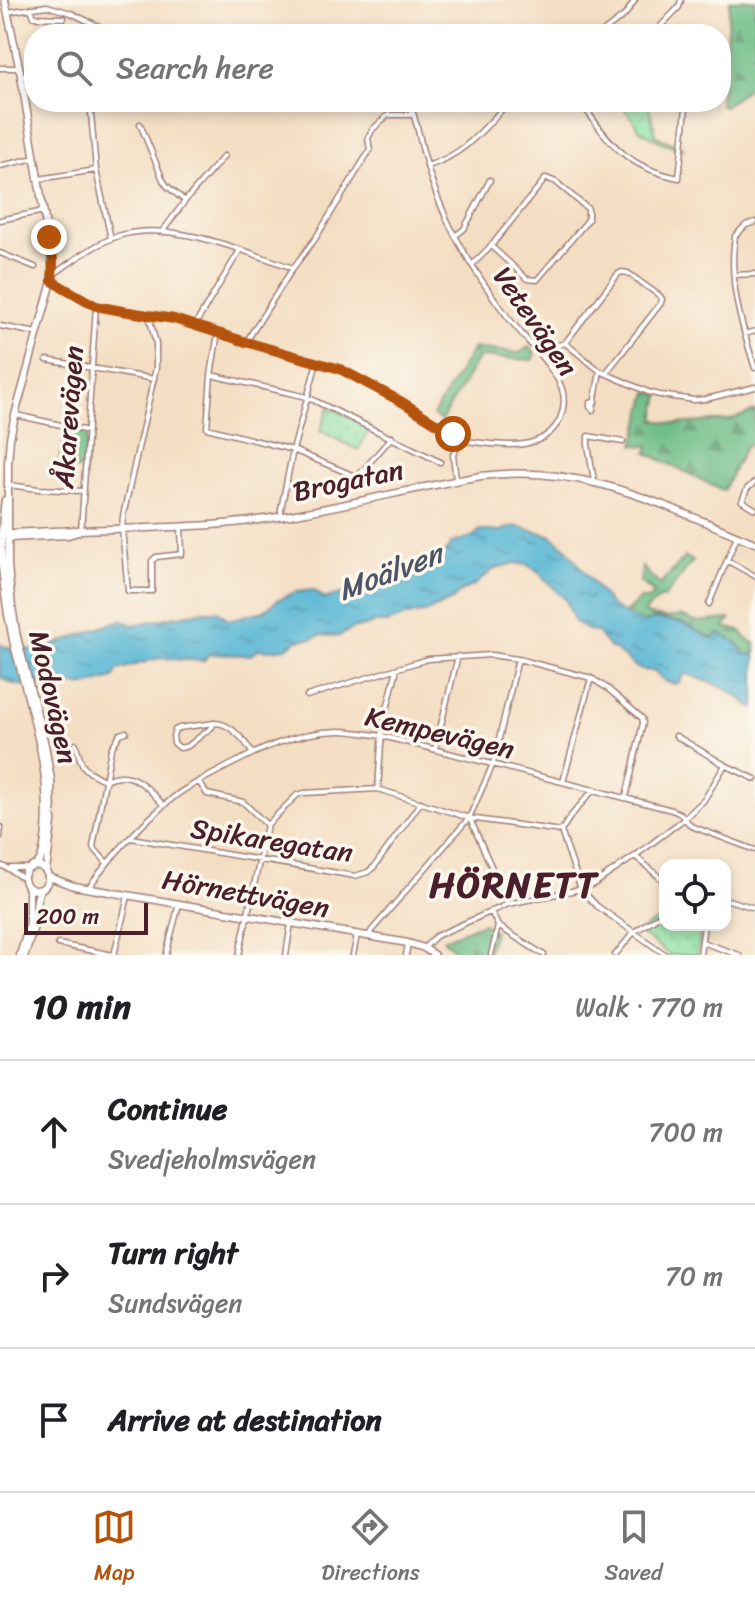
<!DOCTYPE html>
<meta charset="utf-8">
<style>
body{margin:0;font-family:Sriracha,sans-serif;background:#f6f6f6;color:#202124}
.controls{position:absolute;right:24px;bottom:24px;display:grid;overflow:hidden;border-radius:16px;box-shadow:0 4px 12px #0003}
.controls button{width:72px;height:72px;display:grid;place-items:center;padding:0;border:0;border-bottom:2px solid #e0e0e0;background:#fff;color:#202124;font:40px sans-serif}
.scale{position:absolute;left:24px;bottom:20px;width:124px;box-sizing:border-box;padding-left:8px;border:4px solid #4a1f2b;border-top:0;font-size:22px;line-height:28px;white-space:nowrap;color:#4a1f2b;-webkit-text-stroke:6px #fbf7ec;paint-order:stroke}
.stop{position:absolute;width:24px;height:24px;margin:-18px;border:6px solid #b45309;border-radius:50%;background:#fff}
.stop.end{background:#b45309;border-color:#fff;box-shadow:0 2px 8px #0008}
.list{margin:0;padding:0;list-style:none}
h2{display:flex;justify-content:space-between;align-items:center;height:104px;margin:0;padding:0 32px;font-size:34px}
h2 small{font-size:26px;font-weight:400;color:#757577}
.list li{display:grid;grid-template-columns:52px 1fr auto;gap:24px;align-items:center;box-sizing:border-box;height:144px;padding:0 32px;border-top:2px solid #e0e0e0}
.list b{display:block;font-size:30px;white-space:nowrap}
.list p{margin:0;font-size:26px;white-space:nowrap;color:#757577}
.list em{font-size:26px;font-style:normal;color:#757577}
.icon{flex:none;width:44px;height:44px;fill:none;stroke:currentColor;stroke-width:2;stroke-linecap:round;stroke-linejoin:round}
.map{position:relative;flex:none;width:755px;height:955px;overflow:hidden}
.search{position:absolute;background:#fff;box-shadow:0 4px 12px #0003;left:24px;right:24px;top:24px;height:88px;display:flex;align-items:center;gap:20px;box-sizing:border-box;padding:0 28px;border-radius:32px;color:#757577;font-size:30px}
.sheet{height:536px;background:#fff}
nav{display:flex;justify-content:space-around;align-items:center;box-sizing:border-box;height:112px;border-top:2px solid #e0e0e0;background:#fff;font-size:22px;color:#757577}
nav a{display:grid;justify-items:center;gap:4px}
nav .on{color:#b45309}
.map>svg:first-child{display:block}
</style>
<div class="map">
<svg width="755" height="955" viewBox="0 0 755 955">
<defs>
<pattern id="forest-firs" width="22" height="20" patternUnits="userSpaceOnUse" patternTransform="scale(2)"><rect width="22" height="20" fill="#70be88"/><path d="M5 1l3.5 6h-7zM16 11l3.5 6h-7z" fill="#5e9a6f"/></pattern>
<pattern id="park-dots" width="8" height="8" patternUnits="userSpaceOnUse" patternTransform="scale(2)"><rect width="8" height="8" fill="#8be0a2"/><path d="M2 2h.1M6 6h.1" fill="none" stroke="#79c08c" stroke-width="1.8" stroke-linecap="round"/></pattern>
<pattern id="water-ripples" width="26" height="14" patternUnits="userSpaceOnUse" patternTransform="scale(2)"><rect width="26" height="14" fill="#55b6d4"/><path d="M2 4q2-2 4 0t4 0M15 11q2-2 4 0t4 0" fill="none" stroke="#4893ac"/></pattern>
</defs>
<rect width="100%" height="100%" fill="#fbf7ec"/>
<filter id="ink" filterUnits="userSpaceOnUse"><feTurbulence type="fractalNoise" baseFrequency=".0125" numOctaves="2"/><feDisplacementMap in="SourceGraphic" scale="16" xChannelSelector="R" yChannelSelector="G"/><feConvolveMatrix kernelMatrix="1 2 1 2 8 2 1 2 1" color-interpolation-filters="sRGB"/></filter>
<filter id="wash" filterUnits="userSpaceOnUse"><feTurbulence type="fractalNoise" baseFrequency=".006" numOctaves="4" result="noise"/><feDisplacementMap in="SourceGraphic" scale="32" xChannelSelector="R" yChannelSelector="G"/><feGaussianBlur stdDeviation="1.8" result="paint"/><feColorMatrix in="noise" values="0 0 0 0 0 0 0 0 0 0 0 0 0 0 0 0 0 1.4 0 .05"/><feComposite in="paint" operator="in"/></filter>
<g filter="url(#wash)">
<rect width="100%" height="100%" fill="#f4dec3"/>
<!-- forest -->
<path fill="url(#forest-firs)" stroke="#5d6e5a" stroke-width="2" d="M730,0h25v85l-2,-1 -30,23 -3,-2z
M529,347l7,7 -3,6 -54,-3 -38,64 -8,-6 40,-67 46,5z
M648,392l12,3 -5,25 20,4 55,-4 25,-9v35l-9,-1 -23,46 -76,-38 2,-7 -15,-1z
M68,427l20,4 -3,39 -26,-2v-8z
M685,557l8,4 -29,37h-4l-16,14 5,4 18,2 14,-2 15,6 34,-3 -5,8 15,4 8,9 7,3v13l-9,-2 -9,-11 -32,-7 -23,-13 -27,-4 -9,3 -12,-3 -10,-5 16,-15 9,1 5,-7 -14,-11 2,-15 18,18z
M483,923l11,8 -7,24h-27l-17,-16z"/>
<!-- park -->
<path fill="url(#park-dots)" stroke="#6a8066" stroke-width="2" d="M620,102h28l8,34 27,12v2l-24,-9 -20,-12z
M329,407l42,20 -13,23 -38,-19z
M665,915v10h37l-5,30h-27l-32,-23z"/>
<!-- water -->
<path fill="url(#water-ripples)" stroke="#506a80" stroke-width="2" d="M514,526l36,9 15,12 46,59 23,13 12,3 9,-3 27,4 30,15 7,-4c13,4 19,10 27,20l9,2v53c-15,-11 -28,-22 -46,-27 -9,-2 -15,-7 -25,-8l-4,8 -6,2 -10,-3 -9,-10 -14,-1 -9,-6 -16,-14 -7,-3 -12,-15 -12,-3 -10,-7 -9,-22 -27,-27 -11,-8 -13,-2 -21,6 -18,15 -15,7 -7,8 -30,14 -12,1 -26,9h-11l-23,6 -13,7 -19,-1 -6,3 -16,2 -12,8 -16,2 -12,-1 -7,6 -42,-1 -6,7 -44,-3 -42,12 -3,8 -26,7 -39,1 -34,-1 -15,-8v-33l3,2 35,5 83,-31 11,5 72,-14h14l10,9 36,-9 15,-12 17,-7 18,-2 10,9 45,-14 25,-4 14,-12 23,-6 16,-13 5,-7 22,-7 6,-6 18,2z"/>
</g>
<g filter="url(#ink)">
<g fill="none" stroke-linecap="round" stroke-linejoin="round">
<!-- street casing -->
<g stroke="#9f7e77" stroke-width="7">
<path id="street" d="M31,8l3,9 30,1
M7,12l40,-6 24,7 44,21
M600,34l25,-19 10,-15
M653,34l26,-27 2,-7
M0,68h19
M21,76h13
M90,102l6,68 15,69
M408,102c9,16 11,35 16,53 7,27 17,54 30,79 15,28 34,57 53,82 13,17 50,55 55,73 3,9 2,21 -2,30 -17,35 -62,26 -93,22l-6,1
M581,102c28,42 47,66 98,76l7,-70 -3,-6
M140,124l23,56 4,6 18,15
M0,166l35,-8
M427,166c39,-12 55,-36 82,-64
M39,179l57,-9
M0,220l44,-9
M755,222l-9,3 -11,11c-7,46 6,88 20,132
M162,232l23,-31 39,-45
M455,236l9,-7 26,-49
M0,253l35,14
M473,264l18,-18 55,-68 10,4 32,27v11l-51,60 -10,-1 -36,-33
M54,274c20,-14 41,-30 64,-38 51,-17 126,15 175,32
M734,275l21,-1
M52,281l44,25 78,13 72,23 94,27 62,33 43,26 15,14 -7,13 3,25
M149,316l7,28v24l-33,148 -1,13 6,62h24v-30l4,-4 26,-3 -1,-26
M195,325l45,-75
M0,326l37,7
M218,333l-7,42 -4,53 86,22 64,27 35,-40
M745,334l10,-3
M246,342l47,-74 22,-29 55,-89 -2,-12 5,-9 15,-14h26
M565,343l53,-69 4,-2 6,1 32,23 2,3 -1,4 -55,70
M537,352l28,-9 35,28 48,21 12,3 34,5 12,-1 49,-12
M47,360l107,19
M211,375l96,22 133,65
M595,402l-5,1v4l3,3 7,-39
M16,415l72,16
M594,481l-6,-36v-9l35,6
M755,482l-8,7 -5,12 13,8
M8,485l31,4 44,2
M281,517v-8l12,-59 24,-88
M81,531l15,-225
M728,561l27,15
M709,604l28,-68
M307,696l121,-37 63,-4 27,4 73,19 16,10 35,30 1,5 -17,74
M214,723l-2,4 -24,19 -8,2 -6,-5 -1,-7 2,-6 4,-2 35,-5c15,-1 31,17 38,30
M676,736l49,29 30,14
M76,744c6,26 7,25 30,37
M435,749l23,-93
M107,779c26,-11 42,10 57,27
M199,782l8,12 36,8 24,23
M563,782l28,-104
M378,789l4,-60 15,-60
M594,789l-24,28 -9,14 20,58 16,17 69,49
M470,819l38,85
M0,837l1,-10
M131,838l224,38 13,-4 6,-5 47,-65
M635,856l30,26
M107,863l-14,-16 18,-98 9,-15 6,-2
M0,865l7,3 17,11
M10,868h19
M89,887c24,-33 53,-64 85,-90 12,-10 28,-17 43,-25 39,-21 76,-40 122,-41 14,0 29,3 43,5l290,74 9,4 10,12 64,24
M725,899l30,9
M491,911l7,15 46,29
M369,935l3,-5 97,-112 24,-54 25,-105
M702,942l37,13
M58,944l55,11
M424,948l12,-12 72,-32 73,-15 13,-5 41,-28 49,-37 20,-19 21,-35
M114,955l14,-59
M166,955l13,-51
M239,955l28,-130 30,-30 7,-2 74,-4 91,29 92,13
M286,955l5,-32
M353,955l4,-20
M406,955l2,-12
M491,955l7,-29
M615,955l19,-23 31,-20
M700,955l4,-30"/>
</g>
<!-- secondary casing -->
<g stroke="#9f7e77" stroke-width="9">
<path id="secondary" d="M5,0l16,76 33,198 -39,141 -5,23 -2,25v103l4,41 5,30 28,108 6,35 1,43 -6,48
M5,500c-4,28 -5,57 -1,86 2,18 5,36 9,54 16,66 41,132 32,200 -2,11 -2,21 -12,27
M0,534c75,-6 150,-4 224,-10 87,-8 171,-33 257,-48 101,-14 183,30 274,67
M9,538l59,-3 10,-3
M24 878a12 12 0 1 1 24 0a12 12 0 1 1-24 0Z
M49,877l25,9 334,57 16,5 10,7
M20,955l9,-30v-37
M25,955l9,-29 3,-27 3,-9"/>
</g>
<!-- street -->
<use href="#street" stroke="#fff" stroke-width="4"/>
<!-- secondary -->
<use href="#secondary" stroke="#fff" stroke-width="6"/>
</g>
</g>
<g fill="none" stroke-linecap="round" stroke-linejoin="round" filter="url(#ink)">
<!-- route -->
<path stroke="#b45309" stroke-width="10" d="M49,237l4,23 -1,21 44,25 26,5 52,8 72,23 94,27 62,33 51,32"/>
</g>
<g text-anchor="middle" stroke-width="7" stroke-linejoin="round" paint-order="stroke">
<!-- street labels -->
<g font-size="28" fill="#4a1f2b" stroke="#fbf7ec">
<text transform="translate(536 321) rotate(55)" y="10">Vetevägen</text>
<text transform="translate(68 417) rotate(-86)" y="10">Åkarevägen</text>
<text transform="translate(348 480) rotate(-12)" y="10">Brogatan</text>
<text transform="translate(54 697) rotate(77)" y="10">Modovägen</text>
<text transform="translate(440 732) rotate(13)" y="10">Kempevägen</text>
<text transform="translate(272 840) rotate(9)" y="10">Spikaregatan</text>
<text transform="translate(246 893) rotate(10)" y="10">Hörnettvägen</text>
</g>
<!-- water labels -->
<g font-size="30" font-style="italic" fill="#4e5466" stroke="#fbf7ec">
<text transform="translate(390 572) rotate(-21)" y="10">Moälven</text>
</g>
<!-- district labels -->
<g font-size="36" font-weight="bold" letter-spacing="2" fill="#4a1f2b" stroke="#fbf7ec">
<text x="514" y="897">HÖRNETT</text>
</g>
</g>
</svg>
<div class="controls">
<button><svg class="icon" aria-label="locate" viewBox="0 0 24 24"><circle cx="12" cy="12" r="6"/><path d="M12 2v4M12 18v4M2 12h4M18 12h4"/></svg></button>
</div>
<div class="scale">200 m</div>
<div class="stop" style="left:453px;top:434px"></div>
<div class="stop end" style="left:49px;top:237px"></div>
<div class="search"><svg class="icon" aria-label="search" viewBox="0 0 24 24"><circle cx="10" cy="10" r="6"/><path d="M15 15l6 6"/></svg>Search here</div>
</div>
<section class="sheet">
<h2>10 min<small>Walk · 770 m</small></h2>
<ul class="list">
<li><svg class="icon" aria-label="ahead" viewBox="0 0 24 24"><path d="M12 20V5M6 11l6-6 6 6"/></svg><div><b>Continue</b><p>Svedjeholmsvägen</p></div><em>700 m</em></li>
<li><svg class="icon" aria-label="right" viewBox="0 0 24 24"><path d="M7 20v-9h11M14 6l5 5-5 5"/></svg><div><b>Turn right</b><p>Sundsvägen</p></div><em>70 m</em></li>
<li><svg class="icon" aria-label="arrive" viewBox="0 0 24 24"><path d="M6 21V4h12l-3 4 3 4H6"/></svg><div><b>Arrive at destination</b></div></li>
</ul>
</section>
<nav>
<a class="on"><svg class="icon" aria-label="map" viewBox="0 0 24 24"><path d="M3 6l6-2 6 2 6-2v14l-6 2-6-2-6 2zM9 4v14M15 6v14"/></svg>Map</a>
<a><svg class="icon" aria-label="directions" viewBox="0 0 24 24"><path d="M12 3l9 9-9 9-9-9zM9 14v-3h6M13 9l2 2-2 2"/></svg>Directions</a>
<a><svg class="icon" aria-label="saved" viewBox="0 0 24 24"><path d="M7 4h10v16l-5-4-5 4z"/></svg>Saved</a>
</nav>
